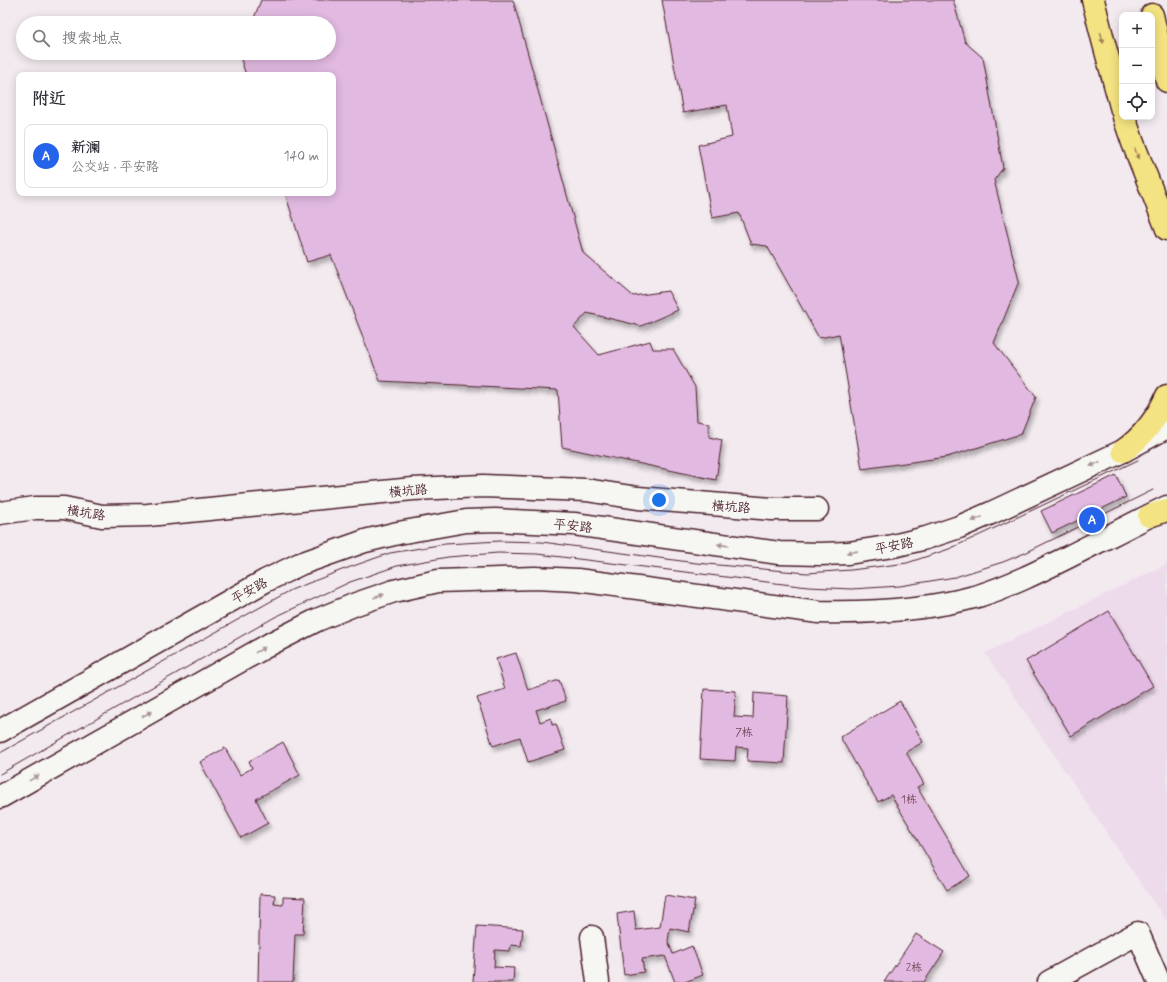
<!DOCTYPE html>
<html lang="zh">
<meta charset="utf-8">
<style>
body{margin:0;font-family:Mynerve,"LXGW WenKai TC",sans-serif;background:#f7f7f7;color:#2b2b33}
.controls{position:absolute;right:12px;top:12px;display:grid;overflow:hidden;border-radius:8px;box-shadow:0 2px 10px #0003}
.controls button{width:36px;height:36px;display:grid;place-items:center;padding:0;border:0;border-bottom:1px solid #e1e1e2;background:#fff;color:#2b2b33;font:20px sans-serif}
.you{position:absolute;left:659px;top:500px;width:14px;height:14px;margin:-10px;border:3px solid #fff;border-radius:50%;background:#1a73e8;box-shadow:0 0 0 6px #1a73e833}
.badge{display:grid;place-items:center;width:26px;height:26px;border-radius:50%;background:#2563eb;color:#fff;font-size:13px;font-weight:700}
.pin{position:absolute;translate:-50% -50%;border:2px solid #fff;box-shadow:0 1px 4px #0006}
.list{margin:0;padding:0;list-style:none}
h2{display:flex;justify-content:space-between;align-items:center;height:52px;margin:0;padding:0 16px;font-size:17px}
h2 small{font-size:13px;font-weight:400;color:#7c7c81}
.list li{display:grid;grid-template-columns:26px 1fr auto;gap:12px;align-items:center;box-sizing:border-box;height:64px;margin:0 8px 8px;padding:0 8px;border:1px solid #e1e1e2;border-radius:8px}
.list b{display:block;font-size:15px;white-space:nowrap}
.list p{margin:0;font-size:13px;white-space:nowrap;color:#7c7c81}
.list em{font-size:13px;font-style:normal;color:#7c7c81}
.icon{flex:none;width:22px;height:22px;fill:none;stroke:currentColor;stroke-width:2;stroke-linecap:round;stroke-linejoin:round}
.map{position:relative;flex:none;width:1167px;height:982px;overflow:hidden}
.search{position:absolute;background:#fff;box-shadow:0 2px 10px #0003;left:16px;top:16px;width:320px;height:44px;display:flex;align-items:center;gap:10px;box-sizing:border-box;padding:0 14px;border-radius:22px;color:#7c7c81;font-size:15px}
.panel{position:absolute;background:#fff;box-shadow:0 2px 10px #0003;left:16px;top:72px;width:320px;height:124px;border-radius:8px}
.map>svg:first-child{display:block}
</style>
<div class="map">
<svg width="1167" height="982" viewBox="0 0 1167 982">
<defs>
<filter id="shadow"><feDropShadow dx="2.5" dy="4.5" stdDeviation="2" flood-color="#0004"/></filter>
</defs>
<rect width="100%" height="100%" fill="#f2eaef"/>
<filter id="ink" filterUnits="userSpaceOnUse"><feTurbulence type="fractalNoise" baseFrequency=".025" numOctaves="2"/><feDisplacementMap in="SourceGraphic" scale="8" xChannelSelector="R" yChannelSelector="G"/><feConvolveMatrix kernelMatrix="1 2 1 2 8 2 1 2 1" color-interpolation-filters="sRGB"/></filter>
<g filter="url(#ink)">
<!-- built -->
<path fill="#eddbeb" d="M1167,564v358l-182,-269z"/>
<!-- building -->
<path fill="#e2b9e1" stroke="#4a1f2b" filter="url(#shadow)" d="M261,0h252l70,253 50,43 35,-5 10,19 -37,16 -54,-13 -13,14 25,28 51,-14 3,8h20l22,38 2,34 12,2v14l13,3 -6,40 -154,-33 -4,-57 -178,-9 -49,-126 -24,7 -22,-69h48v-118h-87l-7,-22h90v-30h-77z
M662,0h291l12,42 18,16 20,110 -9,12 25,101 -25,62 42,54 -15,37 -74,23 -85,12 -23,-135 -20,4 -52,-92 -16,-2 -12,-31 -27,5 -14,-73 34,-8 -5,-32 -44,8z
M1116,475l10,22 -74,36 -11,-22z
M1109,611l44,75 -82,50 -45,-75z
M516,653l12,37 31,-10 7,21 -30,9 4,12 11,-4 1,7 4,-1 9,26 -37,12 -8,-25 -27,9 -16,-48 28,-9 -9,-30z
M704,689l32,2 -2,26 19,1 1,-25 34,3 -4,67 -37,-2 1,-13 -12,-1 -1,14 -35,-2z
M900,701l23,41 -17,10 18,32 -7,3 53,89 -23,14 -56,-95 -13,7 -38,-65z
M283,742l17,33 -44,24 12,24 -27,15 -41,-76 25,-14 15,27 12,-7 -3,-7z
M260,894l15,1 -1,9 9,1v-8l22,1 -2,36h-8l-2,48h-35z
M665,895l30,5 -6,32 -19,-4 -2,13 5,13 19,-8 11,29 -18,7h-10l-10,-26 -23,3 2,13 -20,3 -7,-61 17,-3 2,19 24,-3z
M477,926l46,3 -2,17 -10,-1 -1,6 -15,-1 -1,17 20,1 -1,14h-40z
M916,934l28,18 -20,30h-40z"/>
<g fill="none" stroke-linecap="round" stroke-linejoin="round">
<!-- minor casing -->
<g stroke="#4a1f2b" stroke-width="25">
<path id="minor" d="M592,937l6,45
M1049,982l89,-49 21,49"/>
</g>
<!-- tertiary casing -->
<g stroke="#4a1f2b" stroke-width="25">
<path id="tertiary" d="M0,513l35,-5h29l38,8 46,-1 265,-26 70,-3 103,4 52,8 134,11h45"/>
</g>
<!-- secondary casing -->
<g stroke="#4a1f2b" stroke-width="25">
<path id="secondary" d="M0,731l265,-150 35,-17 65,-23 33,-8 68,-12 29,-1 79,4 205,29 41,1 28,-1 45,-7 33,-8 33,-11 32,-14 132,-62 44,-24
M0,797l272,-154 45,-23 39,-16 38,-13 44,-10 97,-3 42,2 242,32c51,1 109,-2 159,-16 32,-10 62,-25 92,-40 32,-16 64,-33 97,-49"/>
</g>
<!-- primary casing -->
<g stroke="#4a1f2b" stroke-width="25">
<path id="primary" d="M1093,0l10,40 19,70
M1152,15l15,66
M1124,117l9,26 34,86
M1123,451c20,-14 34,-33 44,-55
M1149,516l18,-6"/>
</g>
<!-- minor -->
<use href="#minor" stroke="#f6f6f2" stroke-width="22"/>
<!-- tertiary -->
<use href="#tertiary" stroke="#f6f6f2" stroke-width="22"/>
<!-- secondary -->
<use href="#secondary" stroke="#f6f6f2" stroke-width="22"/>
<!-- primary -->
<use href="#primary" stroke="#f4e382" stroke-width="22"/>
<!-- tram -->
<path stroke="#4a1f2b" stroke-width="1" d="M0,753l291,-163 51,-20 48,-17 55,-9 55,-3 42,1 154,21 111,10 44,-3 56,-7 42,-14 33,-15 156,-74
M0,774l275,-157 75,-35 47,-16 51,-9 50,-4 39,1 271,33 44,2 48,-3 55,-9 48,-15 22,-9 128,-63"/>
</g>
<!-- one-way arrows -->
<defs><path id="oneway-solid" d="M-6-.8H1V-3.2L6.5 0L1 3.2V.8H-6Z"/></defs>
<g fill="#9f8156">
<use href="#oneway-solid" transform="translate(1102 38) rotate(76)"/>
<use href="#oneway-solid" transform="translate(1137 154) rotate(68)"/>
</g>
<g fill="#a99598">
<use href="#oneway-solid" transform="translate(1095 464) rotate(155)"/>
<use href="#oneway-solid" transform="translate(977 519) rotate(157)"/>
<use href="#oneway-solid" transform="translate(723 545) rotate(-172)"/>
<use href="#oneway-solid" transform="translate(852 552) rotate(172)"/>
<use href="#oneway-solid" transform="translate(379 596) rotate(-19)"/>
<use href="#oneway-solid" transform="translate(260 650) rotate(-29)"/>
<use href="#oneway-solid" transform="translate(147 714) rotate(-29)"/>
<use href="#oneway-solid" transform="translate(34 778) rotate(-29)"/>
</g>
</g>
<g text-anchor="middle" stroke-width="3" stroke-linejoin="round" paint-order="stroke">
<!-- number labels -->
<g font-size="11" fill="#704658">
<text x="744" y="736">7栋</text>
<text x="909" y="803">1栋</text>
<text x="914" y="971">2栋</text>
</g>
<!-- street labels -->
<g font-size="13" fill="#4a1f2b" stroke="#f6f6f2">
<text transform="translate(408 490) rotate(-5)" y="5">横坑路</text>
<text transform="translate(731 506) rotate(4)" y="5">横坑路</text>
<text transform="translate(86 512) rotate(9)" y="5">横坑路</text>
<text transform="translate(573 525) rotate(6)" y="5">平安路</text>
<text transform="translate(894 545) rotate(-11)" y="5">平安路</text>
<text transform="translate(249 590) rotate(-29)" y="5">平安路</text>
</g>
</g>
</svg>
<div class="controls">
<button>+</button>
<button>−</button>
<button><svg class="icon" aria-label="locate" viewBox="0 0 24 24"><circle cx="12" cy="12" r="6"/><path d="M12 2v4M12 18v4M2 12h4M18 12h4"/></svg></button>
</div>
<div class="you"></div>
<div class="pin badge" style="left:1092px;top:520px">A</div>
<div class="search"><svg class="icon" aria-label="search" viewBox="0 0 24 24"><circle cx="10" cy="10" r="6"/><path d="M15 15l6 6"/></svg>搜索地点</div>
<section class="panel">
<h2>附近<small></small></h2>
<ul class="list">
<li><span class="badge">A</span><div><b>新澜</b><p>公交站 · 平安路</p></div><em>140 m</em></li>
</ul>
</section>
</div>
